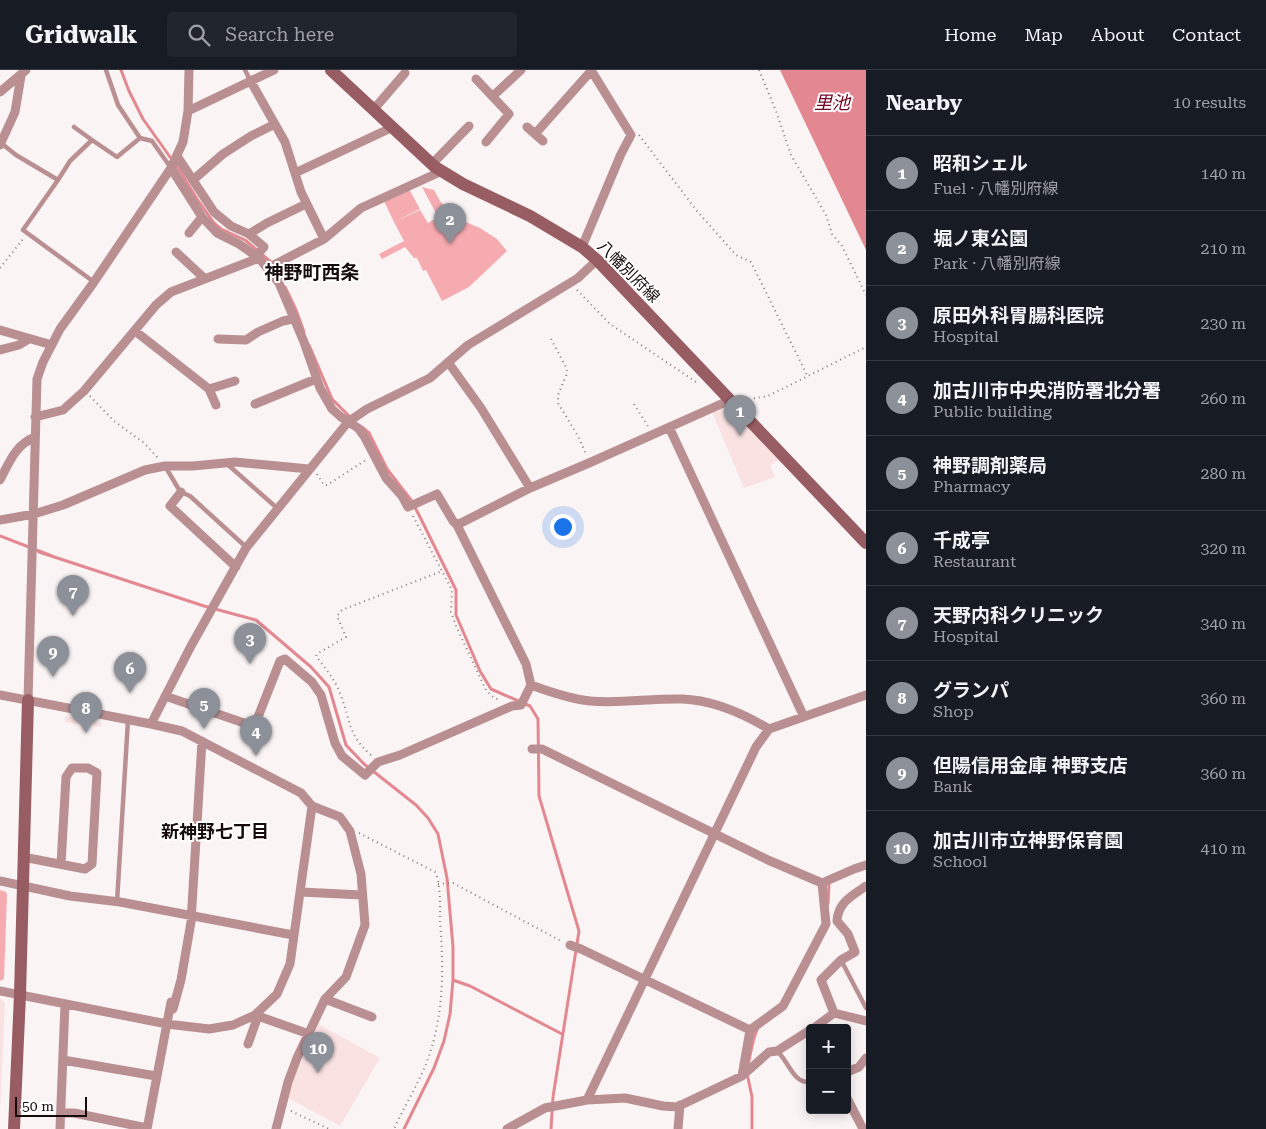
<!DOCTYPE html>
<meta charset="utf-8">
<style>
body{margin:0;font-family:"Roboto Serif","Noto Sans JP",serif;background:#20242c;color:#f1f3f6}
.controls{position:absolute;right:15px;bottom:15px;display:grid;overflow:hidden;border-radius:5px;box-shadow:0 2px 12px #0003}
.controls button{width:45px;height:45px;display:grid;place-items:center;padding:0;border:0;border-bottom:1px solid #363941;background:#171b24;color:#f1f3f6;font:25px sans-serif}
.scale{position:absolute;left:15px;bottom:12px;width:72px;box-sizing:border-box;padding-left:5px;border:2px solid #160c0d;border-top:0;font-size:14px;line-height:18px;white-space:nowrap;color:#160c0d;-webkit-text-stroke:4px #fff;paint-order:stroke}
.you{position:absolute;left:562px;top:456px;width:18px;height:18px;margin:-12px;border:4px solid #fff;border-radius:50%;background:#1a73e8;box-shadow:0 0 0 8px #1a73e833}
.badge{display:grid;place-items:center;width:32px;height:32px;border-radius:50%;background:#8c9099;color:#fff;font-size:16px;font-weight:700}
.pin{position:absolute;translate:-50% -41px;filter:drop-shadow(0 1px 2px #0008)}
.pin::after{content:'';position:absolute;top:26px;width:18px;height:15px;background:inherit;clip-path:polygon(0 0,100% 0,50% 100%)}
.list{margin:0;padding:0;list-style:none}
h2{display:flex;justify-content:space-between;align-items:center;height:65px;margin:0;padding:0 20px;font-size:21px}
h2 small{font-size:16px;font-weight:400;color:#9ea1a6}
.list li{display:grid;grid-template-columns:32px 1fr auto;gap:15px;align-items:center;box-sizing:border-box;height:75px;padding:0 20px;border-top:1px solid #363941}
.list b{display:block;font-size:19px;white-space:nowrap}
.list p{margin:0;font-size:16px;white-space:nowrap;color:#9ea1a6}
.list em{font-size:16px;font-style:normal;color:#9ea1a6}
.icon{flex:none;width:28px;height:28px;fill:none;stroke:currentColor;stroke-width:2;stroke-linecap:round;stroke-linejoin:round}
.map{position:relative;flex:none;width:866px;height:1059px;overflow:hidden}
header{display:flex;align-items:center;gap:30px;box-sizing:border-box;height:70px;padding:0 25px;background:#171b24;border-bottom:1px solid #363941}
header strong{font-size:24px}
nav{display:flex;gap:28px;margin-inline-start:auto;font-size:18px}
.search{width:350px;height:45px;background:#20242c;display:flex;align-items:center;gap:12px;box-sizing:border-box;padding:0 18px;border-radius:5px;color:#9ea1a6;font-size:19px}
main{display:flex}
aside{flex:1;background:#171b24}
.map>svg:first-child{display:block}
</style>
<header>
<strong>Gridwalk</strong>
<div class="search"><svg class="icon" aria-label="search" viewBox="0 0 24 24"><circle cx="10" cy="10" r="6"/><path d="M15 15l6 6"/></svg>Search here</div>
<nav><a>Home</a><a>Map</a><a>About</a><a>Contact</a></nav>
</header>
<main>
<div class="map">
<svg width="866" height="1059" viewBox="0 0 866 1059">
<rect width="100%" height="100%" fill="#fbf4f4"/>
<!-- built -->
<path fill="#fae2e3" d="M727,333l54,56 -11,6 5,12 -31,11 -32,-76z
M65,646l37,7 -2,4 -35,-5z
M0,928l5,5 -5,112z
M318,954l62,34 -40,68 -54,-29 8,-22z"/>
<!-- green -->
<path fill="#f6abb1" d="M422,117l12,3 6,11 14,16 26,11 17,11 10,12 -38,36 -27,14 -16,-31 -3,1 -6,-13h-3l-9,-11 -23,12 -3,-5 25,-13 -10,-19 26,-12 8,13 10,-6z
M409,119l11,20 -26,13 -10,-21z
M0,820l6,2 1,3 -3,84 -4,2z"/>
<!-- water -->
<path fill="#e38890" d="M780,0h86v180z"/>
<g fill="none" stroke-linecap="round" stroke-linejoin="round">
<!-- stream -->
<path stroke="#e38890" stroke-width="3" d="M121,0l8,21 14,28 37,52 17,28 17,24 7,6 24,11 26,22 11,19
M285,217l11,23 8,22
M309,275l23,54 19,19
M362,357l7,6 18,36 24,31 8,15 37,75v25l24,56 11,18 39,17 8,13 1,77 40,135 -26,166 -2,32
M0,466l52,20 -13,-4 165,54 52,14 55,47 18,20 17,58 18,19 52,41 12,13 10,16 9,44 6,69v33l-3,34 -6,27 -10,27 -30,61
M828,834l1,-21
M453,910l17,6 92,48
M748,995c3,-12 4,-25 9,-35
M747,1003l5,24v32"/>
<!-- path -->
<path stroke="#847c7c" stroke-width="2" stroke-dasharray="1 4" stroke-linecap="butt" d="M759,0l17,41 15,44 35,60 6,19 10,12 24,49
M639,65l58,76 39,44 15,7 56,113
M0,198l23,-29
M577,220l33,34 89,60
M551,269l16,30 -1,7 -8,19v8l20,33 8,18
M90,326l24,25 30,22 14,15
M744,330l24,-4 98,-49
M634,334l15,24
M317,404l7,11h3l39,-25
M413,446l39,74 -1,22 5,14 30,64 8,8 7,2
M371,685c-23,-20 -20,-33 -30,-59 -5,-15 -15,-27 -25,-40l1,-2 29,-17 -9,-21 5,-6 100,-39
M359,763l76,39c6,11 5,36 5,49 4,48 4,97 -14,143 -9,22 -22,43 -32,65
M438,814l15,-1 108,58
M291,1041l38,18"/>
<!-- lane -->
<path stroke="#b98f92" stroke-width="4.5" d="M106,0l12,35 22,33
M245,0l5,10
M74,57l18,13
M1,73l15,12 42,25
M94,212l-71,-52 2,-3 33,-47 12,-19 22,-21 25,17 23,-19 12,3 19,27
M226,393l51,45
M165,396l13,22 3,4 9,4 56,51
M117,832l11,-182
M841,890l25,48
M777,981c11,9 16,33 33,31"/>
<!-- street -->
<path stroke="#b98f92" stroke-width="9" d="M476,9l33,35 -23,28
M250,10l35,62 16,50 23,47
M0,22l26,-22
M493,26l28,-26
M374,39l31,-36
M188,41l86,-41
M527,57l16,14
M535,64l56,-63
M0,75l15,-33 6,-36
M177,86l37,56 17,14 18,8 15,13 -8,9
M432,94l37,-38
M295,103l98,-46
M193,110l30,-26 28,-18 24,-12
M189,163l13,-16
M249,164l18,-11 39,-19
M582,177l39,-93 10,-19 -40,-65
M176,182l28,26
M268,198l56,-29 37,-31 81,-37
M0,260l52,15
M135,261l74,58 26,-8
M218,269l28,1 12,-8 25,-11 10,-2
M0,280l19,-5 10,-6
M448,292l33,46 49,80 59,-25 141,-63
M209,319l7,16
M255,334l61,-25
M35,347l28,-7 21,-19 72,-86 15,-13 88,-34
M669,357l135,290
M0,410c9,-17 15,-35 35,-43
M181,422l-11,14 66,61
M0,450l34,-6 29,-9 82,-35 20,-4h28l42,-4 74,7
M457,455l73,-37
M531,615c19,7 39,14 59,16 30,3 62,-3 92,-2 30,1 62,15 87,30
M0,625l151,29 31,7 119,62 11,13 28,11 10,14 11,43 4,51 -19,52 -21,22 -28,59 -9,24 -12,47
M165,626l85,29 6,-3 24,-61 5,-2 27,23 9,13 14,48 7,13 23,19 13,-13 22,-7 112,-49 9,-1 10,-20 -5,-21 -69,-139 -4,-4 -16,-27 -29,13 -6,-11 -16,-18 -22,-42 -6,-8 -17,-11 -9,-8 -12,-21 -16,-46 -25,-59 -20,-25 -20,-14 -22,-11 -15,-16 -31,-49
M28,630l9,-321 6,-17 17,-33 34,-47 77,-114 12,-26 5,-31 1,-41
M151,654l40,-78 55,-98 102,-126 19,-13 63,-31 38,-33 110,-67 19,-18
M532,679h10l226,111 54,23
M23,787l62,12 7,-5 5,-91 -9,-5h-16l-6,9 -5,87
M0,811l70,15 50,6 173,33
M822,813l32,-14 12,-4
M301,822l61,3
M570,875l11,4 169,81
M0,921l167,33 42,5 24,-4 22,-10 22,-21 13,-30 22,-158
M325,929l47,18
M173,939l8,-29 10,-58 11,-181
M834,943l-13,-33 20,-20 14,-8 -7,-18 -11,-13c1,-18 14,-25 29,-35
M255,945l54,19
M814,958l20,-15 32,8
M248,974l10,-28
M63,990l93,16
M847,1002l12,-5 7,-9
M742,1006l8,-46 33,-24 43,-82 -4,-41
M847,1028l16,31
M587,1030l169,-353 13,-18 97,-34
M61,1043h13l73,15
M60,1059l5,-125
M147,1059l24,-127
M507,1059l38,-21 42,-8 38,-2 38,8 14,1 65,-31 27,-24 8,-1 33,-21
M678,1059l2,-24"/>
<!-- secondary -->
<path stroke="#985d63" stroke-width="12" d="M331,0l104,97 28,17 67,32 52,31 15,13 269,283
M14,1059l6,-134 8,-295"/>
</g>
<g text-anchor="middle" stroke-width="4" stroke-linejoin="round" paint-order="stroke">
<!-- street labels -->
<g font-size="16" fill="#160c0d" stroke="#fff">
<text transform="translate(629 201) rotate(45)" y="6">八幡別府線</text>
</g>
<!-- water labels -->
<g font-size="18" font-style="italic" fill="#720023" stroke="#fff">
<text x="832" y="39">里池</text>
</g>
<!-- neighbourhood labels -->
<g font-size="18" font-weight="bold" fill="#160c0d" stroke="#fff">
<text x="215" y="768">新神野七丁目</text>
</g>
<!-- quarter labels -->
<g font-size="19" font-weight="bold" fill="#160c0d" stroke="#fff">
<text x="312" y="209">神野町西条</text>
</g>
</g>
</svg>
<div class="controls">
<button>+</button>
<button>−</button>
</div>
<div class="scale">50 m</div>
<div class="you"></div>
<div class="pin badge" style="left:740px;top:366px">1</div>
<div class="pin badge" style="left:450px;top:174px">2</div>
<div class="pin badge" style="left:250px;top:594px">3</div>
<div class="pin badge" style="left:256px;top:686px">4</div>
<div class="pin badge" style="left:204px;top:659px">5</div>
<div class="pin badge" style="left:130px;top:623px">6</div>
<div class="pin badge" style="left:73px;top:546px">7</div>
<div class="pin badge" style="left:86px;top:663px">8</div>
<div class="pin badge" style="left:53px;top:607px">9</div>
<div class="pin badge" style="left:318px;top:1003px">10</div>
</div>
<aside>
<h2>Nearby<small>10 results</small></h2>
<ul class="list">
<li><span class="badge">1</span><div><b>昭和シェル</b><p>Fuel · 八幡別府線</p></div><em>140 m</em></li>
<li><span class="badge">2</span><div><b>堀ノ東公園</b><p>Park · 八幡別府線</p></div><em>210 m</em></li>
<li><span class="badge">3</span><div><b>原田外科胃腸科医院</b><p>Hospital</p></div><em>230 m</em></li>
<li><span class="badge">4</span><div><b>加古川市中央消防署北分署</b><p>Public building</p></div><em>260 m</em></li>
<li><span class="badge">5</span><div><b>神野調剤薬局</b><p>Pharmacy</p></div><em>280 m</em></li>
<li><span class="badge">6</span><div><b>千成亭</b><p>Restaurant</p></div><em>320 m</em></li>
<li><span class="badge">7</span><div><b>天野内科クリニック</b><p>Hospital</p></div><em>340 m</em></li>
<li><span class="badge">8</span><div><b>グランパ</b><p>Shop</p></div><em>360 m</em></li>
<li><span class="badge">9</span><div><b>但陽信用金庫 神野支店</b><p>Bank</p></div><em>360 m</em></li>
<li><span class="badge">10</span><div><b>加古川市立神野保育園</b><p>School</p></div><em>410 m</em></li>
</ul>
</aside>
</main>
